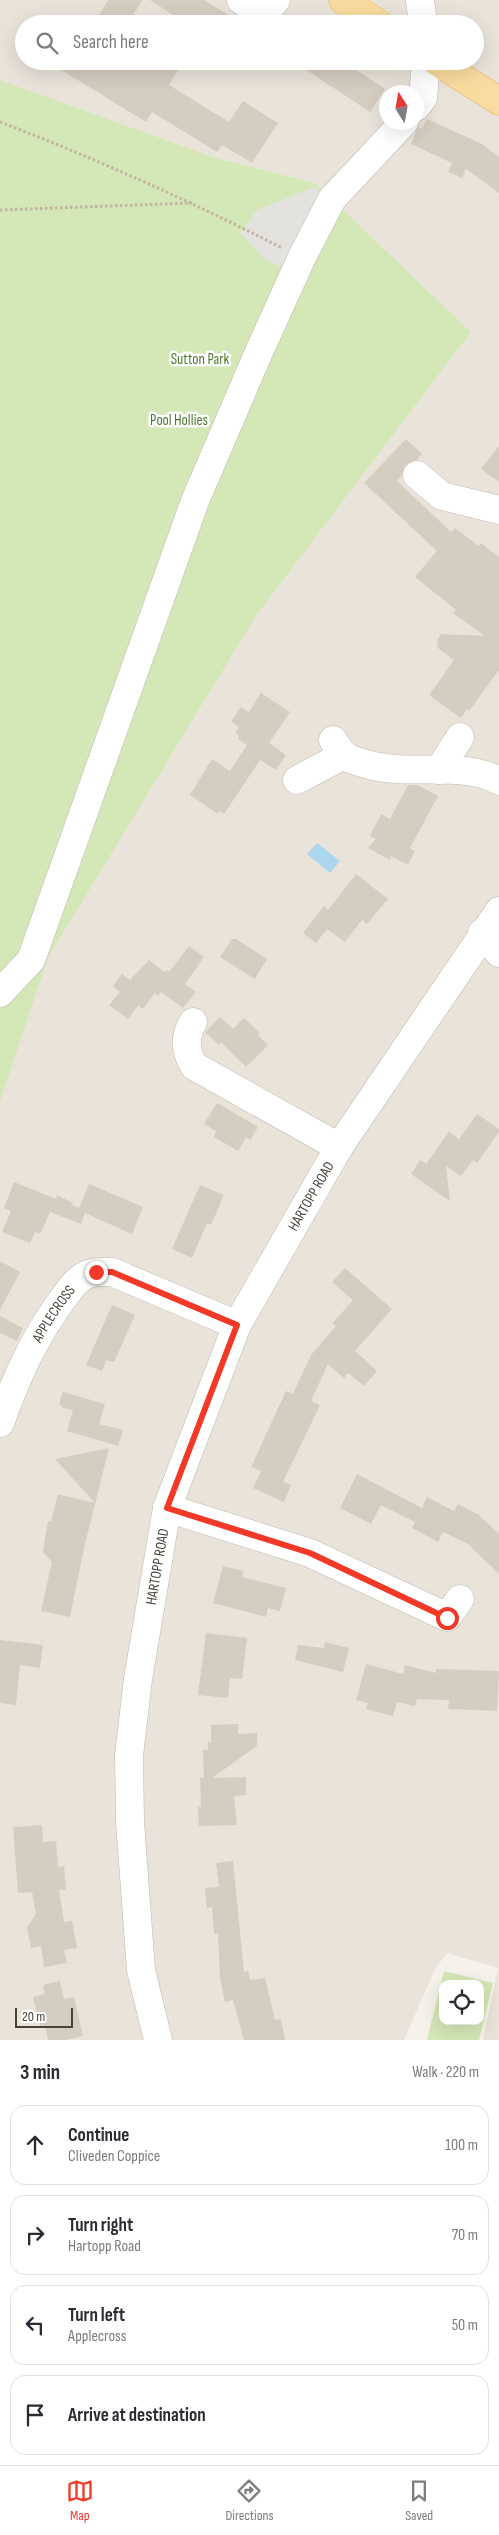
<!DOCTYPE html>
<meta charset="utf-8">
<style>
body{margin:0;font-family:"Sofia Sans Condensed",sans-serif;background:#f7f7f7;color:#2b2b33}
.controls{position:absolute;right:15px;bottom:15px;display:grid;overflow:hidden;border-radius:10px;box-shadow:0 5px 20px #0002}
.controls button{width:45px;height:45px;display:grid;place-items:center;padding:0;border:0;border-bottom:1px solid #e1e1e2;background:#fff;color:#2b2b33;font:25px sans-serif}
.compass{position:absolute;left:379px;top:85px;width:45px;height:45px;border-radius:50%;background:#fff;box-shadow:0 5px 20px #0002;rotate:349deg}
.scale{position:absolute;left:15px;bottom:12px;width:58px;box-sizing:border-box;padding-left:5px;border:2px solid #494239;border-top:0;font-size:14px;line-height:18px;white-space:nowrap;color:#494239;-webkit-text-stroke:4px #fff;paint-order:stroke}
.stop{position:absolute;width:15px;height:15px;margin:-11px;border:4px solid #f23826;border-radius:50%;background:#fff}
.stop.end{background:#f23826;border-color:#fff;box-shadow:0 1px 5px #0008}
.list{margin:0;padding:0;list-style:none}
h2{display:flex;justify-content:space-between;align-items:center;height:65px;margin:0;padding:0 20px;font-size:21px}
h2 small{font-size:16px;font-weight:400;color:#7c7c81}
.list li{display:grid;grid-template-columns:32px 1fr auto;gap:15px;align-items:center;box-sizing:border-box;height:80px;margin:0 10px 10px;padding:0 10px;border:1px solid #e1e1e2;border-radius:15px}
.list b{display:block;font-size:19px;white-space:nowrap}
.list p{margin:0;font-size:16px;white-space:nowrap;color:#7c7c81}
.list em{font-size:16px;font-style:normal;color:#7c7c81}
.icon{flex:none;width:28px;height:28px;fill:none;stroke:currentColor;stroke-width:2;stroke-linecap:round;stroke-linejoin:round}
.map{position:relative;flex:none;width:499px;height:2040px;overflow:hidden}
.search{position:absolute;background:#fff;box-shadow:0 5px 20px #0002;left:15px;right:15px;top:15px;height:55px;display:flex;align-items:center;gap:12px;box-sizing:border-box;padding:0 18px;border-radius:28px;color:#7c7c81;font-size:19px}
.sheet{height:425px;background:#fff}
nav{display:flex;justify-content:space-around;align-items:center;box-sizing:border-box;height:70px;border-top:1px solid #e1e1e2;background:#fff;font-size:14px;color:#7c7c81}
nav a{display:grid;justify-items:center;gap:2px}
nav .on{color:#f23826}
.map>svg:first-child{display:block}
</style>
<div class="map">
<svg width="499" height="2040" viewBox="0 0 499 2040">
<rect width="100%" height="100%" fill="#f5f1eb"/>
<!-- residential -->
<path fill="#e9e3da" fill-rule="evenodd" d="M0,0h499v2040h-16l15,-72 -51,-15 -12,16 -31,71h-404v-938l48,-144 208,-342 215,-284 -156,-149 -99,-25 -216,-78zM24,24h451v37h-451zM386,92h30v30h-30z"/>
<!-- green -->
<path fill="#d4e7b6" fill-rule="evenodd" d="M0,80l216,78 99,25 156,149 -215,284 -208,342 -48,144z
M444,1971l49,12 -14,57h-52zM443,1984h37v37h-37z"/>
<!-- parking -->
<path fill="#e4e2df" d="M314,187l19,16 -34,70 -34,-13 -25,-27 17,-23z"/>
<!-- water -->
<path fill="#abd7ee" d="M317,843l23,18 -10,12 -23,-19z"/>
<!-- building -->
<path fill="#d6cdc1" d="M108,0h34l-14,24h-34z
M150,0h54l39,24h-75l5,-9z
M47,61h136l-14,24 60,37 14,-21 35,22 -26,40 -30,-18 -5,7 -65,-40 -6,10z
M293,61h50l42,28 -15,23z
M427,119l55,25 17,13v36l-33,-24 -4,9 -14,-6 4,-9 -41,-19 7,-17 4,2z
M406,439l16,15 -6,6 -11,5 -3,10 -5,6 54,51 4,-4 24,18 2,-3 18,14v113l-30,41 -2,-2 -6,9 -32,-23 25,-35 -16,-12 -1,-7 4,-7 44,2 -32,-23 3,-3 -41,-33 22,-26 -73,-68z
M499,446v36l-18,-13z
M261,693l29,19 -21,31 17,12 -10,15 -16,-10 -36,54 -5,-3 -1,3 -28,-19 22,-36 18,12 17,-26 -9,-6 1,-3 -4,-3 4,-6 -8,-6 10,-14 8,5z
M408,785h10l20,11 -28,52 5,3 -7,14 -17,-9 -1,4 -22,-12 8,-9 -6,-3 11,-22 9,5z
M356,874l32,25 -21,25 -5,-4 -17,22 -18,-13 -11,14 -13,-10 21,-27 4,4z
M232,939h4l31,20 -12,20 -35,-22z
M189,946l15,11 -19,27 11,8 -13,16 -22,-16 -3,4 -3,-3 -12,16 -5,-3 -10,13 -19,-14 11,-13 -7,-6 9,-12 8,6 19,-20 15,12 2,-2 3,2z
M220,1017l13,12 11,-11 16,15 -2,2 10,10 -22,22 -25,-25 -2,3 -14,-13z
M217,1103l41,24 -8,13 -4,-3 -8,14 -24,-14 2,-6 -12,-7z
M477,1114l22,15v3l-22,31 -4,-3 -12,16 -15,-10 4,35 -39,-27 9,-14 6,4 23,-32 10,7z
M14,1182l42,17 1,-4 16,8 -1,2 7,3 10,-24 54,23 -11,27 -47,-21 -4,11 -31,-12 -10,22 -5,-2 -5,11 -28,-11 9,-21 -7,-3z
M200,1185l24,10 -13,30 -4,-2 -15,35 -20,-9z
M0,1261l20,11 -20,38z
M345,1268l47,41 -37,42 22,20 -13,15 -16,-13 -4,5 -16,-14 -17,37 9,4 -37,77 8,3 -7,17 -31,-14 8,-17 -10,-4 35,-76 7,3 18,-39 25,-29 -4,-2 21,-24 -21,-18z
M112,1305l23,10 -21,47 -8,-2 -4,11 -16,-6z
M0,1316l23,12 -6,13 -17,-8z
M63,1392l42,12 -6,20 24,6 -5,16 -51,-15 6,-21 -10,-2 -4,-5z
M109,1448l-25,100 -14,69 -29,-6 11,-49 -9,-10 5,-31h3l7,-27 37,9 -40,-44z
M357,1474l65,34 5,-11 27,14 4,-7 21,11 20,19v40l-31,-30 -25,-12 -5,10 -26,-14 3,-6 -34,-17 -10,19 -31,-16z
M223,1566l21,5 -2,6 44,11 -6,23 -12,-3 -2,9 -53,-14z
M206,1633l41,5 -5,41 -12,-1 -2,20 -30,-3z
M0,1640l43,5 -3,23 -20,-3 -4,40 -16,-2z
M325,1642l24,6 -6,24 -48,-12 3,-15 26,3z
M366,1664l37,10 2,-9 31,8v-4l63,2 -2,40 -49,-2 1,-9 -32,-1 -2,7 -18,-4 -4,14 -27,-7 2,-6 -12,-3z
M238,1724v10l19,-1v13l-45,32 34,-1v18l-12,1 3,29 -38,1 -1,-19h3l-1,-29h4l-1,-28h5v-8h3v-17z
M42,1825l1,17 13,-1 2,26 6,-1 2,24h-7l5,32 8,-1 5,27 -13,2 3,13 -23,4 -3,-21 -10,2 -4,-21 9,-13 -4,-22 -14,1 -5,-66z
M233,1861l11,111 4,-1 2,9 15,-2 10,42 6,-1 4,21h-41l-11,-40 -8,2 -5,-25 -2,-44 -4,1 -2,-27 -5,1 -2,-20 14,-1 -3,-24z
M60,1981l4,18 10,-2 9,39 -17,4h-18l-3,-15 -5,1 -7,-29 12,-3 -2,-9z"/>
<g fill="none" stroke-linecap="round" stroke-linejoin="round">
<!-- minor casing -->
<g stroke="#c0b9ae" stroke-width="29">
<g id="minor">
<path d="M241,0l16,10 8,2 11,-12"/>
<path d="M420,0l3,24"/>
<path d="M416,107l7,-9 3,-37"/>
<path d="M417,475l25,21 57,14"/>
<path d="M333,740c3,5 7,12 11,15 6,5 15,7 22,9 42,13 97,-4 133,17"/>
<path d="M439,770l21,-33"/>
<path d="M297,780l47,-25"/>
<path d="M482,933l17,20"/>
<path d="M0,993l31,-33 164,-459 63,-147 44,-97 30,-58 72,-77"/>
<path d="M193,1022c-9,16 -8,28 1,44l145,81"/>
<path id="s1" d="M0,1423c16,-45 34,-85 62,-123 7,-9 13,-20 24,-25 8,-4 17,-3 26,-3l125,53"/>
<path d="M167,1508l143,45 137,64 13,-18"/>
<path id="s2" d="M158,2040l-17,-70 -11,-148 -1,-67 9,-76 29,-171 70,-183 102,-178 160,-236"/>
</g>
</g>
<!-- major casing -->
<g stroke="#e0b76e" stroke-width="29">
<path id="major" d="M343,0l36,24
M436,61l63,40"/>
</g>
<!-- path -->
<path stroke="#c2b4a0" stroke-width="3" stroke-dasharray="2.5 2.5" stroke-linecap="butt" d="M0,122c97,37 190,79 282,126
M0,210l192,-7"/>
<!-- minor -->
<use href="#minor" stroke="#fff" stroke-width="28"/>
<!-- major -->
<use href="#major" stroke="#fadb9f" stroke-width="28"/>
</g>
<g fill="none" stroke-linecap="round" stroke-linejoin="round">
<!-- route -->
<path stroke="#f23826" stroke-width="6" d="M96,1272h16l125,53 -70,183 143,45 137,65"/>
</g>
<g text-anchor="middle" stroke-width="5" stroke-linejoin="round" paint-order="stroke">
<!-- park labels -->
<g font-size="15" fill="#4f7a2d" stroke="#fff">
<text x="200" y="364">Sutton Park</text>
<text x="179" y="425">Pool Hollies</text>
</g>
<!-- street labels -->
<g font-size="15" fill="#494239" stroke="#fff">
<text dy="5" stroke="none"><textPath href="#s2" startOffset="882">HARTOPP ROAD</textPath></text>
<text dy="5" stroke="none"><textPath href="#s1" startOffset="122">APPLECROSS</textPath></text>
<text dy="5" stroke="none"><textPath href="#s2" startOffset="478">HARTOPP ROAD</textPath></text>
</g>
</g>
</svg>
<div class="controls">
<button><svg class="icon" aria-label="locate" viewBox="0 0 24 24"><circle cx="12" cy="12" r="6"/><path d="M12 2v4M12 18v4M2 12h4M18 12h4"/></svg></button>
</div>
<svg class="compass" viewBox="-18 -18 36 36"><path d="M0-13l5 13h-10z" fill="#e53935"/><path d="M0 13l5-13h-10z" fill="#7c7c81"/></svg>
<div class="scale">20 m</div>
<div class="stop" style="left:447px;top:1618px"></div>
<div class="stop end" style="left:96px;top:1272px"></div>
<div class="search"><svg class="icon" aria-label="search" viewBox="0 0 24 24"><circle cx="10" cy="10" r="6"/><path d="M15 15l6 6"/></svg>Search here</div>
</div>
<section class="sheet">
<h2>3 min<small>Walk · 220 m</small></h2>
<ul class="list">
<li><svg class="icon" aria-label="ahead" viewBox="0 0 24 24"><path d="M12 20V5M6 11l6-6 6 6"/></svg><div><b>Continue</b><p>Cliveden Coppice</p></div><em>100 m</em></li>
<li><svg class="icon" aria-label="right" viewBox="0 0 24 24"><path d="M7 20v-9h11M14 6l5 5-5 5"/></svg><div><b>Turn right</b><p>Hartopp Road</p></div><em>70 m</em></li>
<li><svg class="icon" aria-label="left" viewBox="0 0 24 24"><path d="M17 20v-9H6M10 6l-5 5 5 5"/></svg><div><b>Turn left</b><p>Applecross</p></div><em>50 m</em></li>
<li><svg class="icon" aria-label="arrive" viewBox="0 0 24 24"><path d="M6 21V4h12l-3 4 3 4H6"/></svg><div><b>Arrive at destination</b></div></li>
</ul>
</section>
<nav>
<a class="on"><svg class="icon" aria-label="map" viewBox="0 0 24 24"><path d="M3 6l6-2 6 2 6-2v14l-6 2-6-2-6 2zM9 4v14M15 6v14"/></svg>Map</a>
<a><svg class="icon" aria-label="directions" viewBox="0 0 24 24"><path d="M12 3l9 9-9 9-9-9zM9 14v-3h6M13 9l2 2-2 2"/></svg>Directions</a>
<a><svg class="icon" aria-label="saved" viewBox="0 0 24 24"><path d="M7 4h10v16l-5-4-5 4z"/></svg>Saved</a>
</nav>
